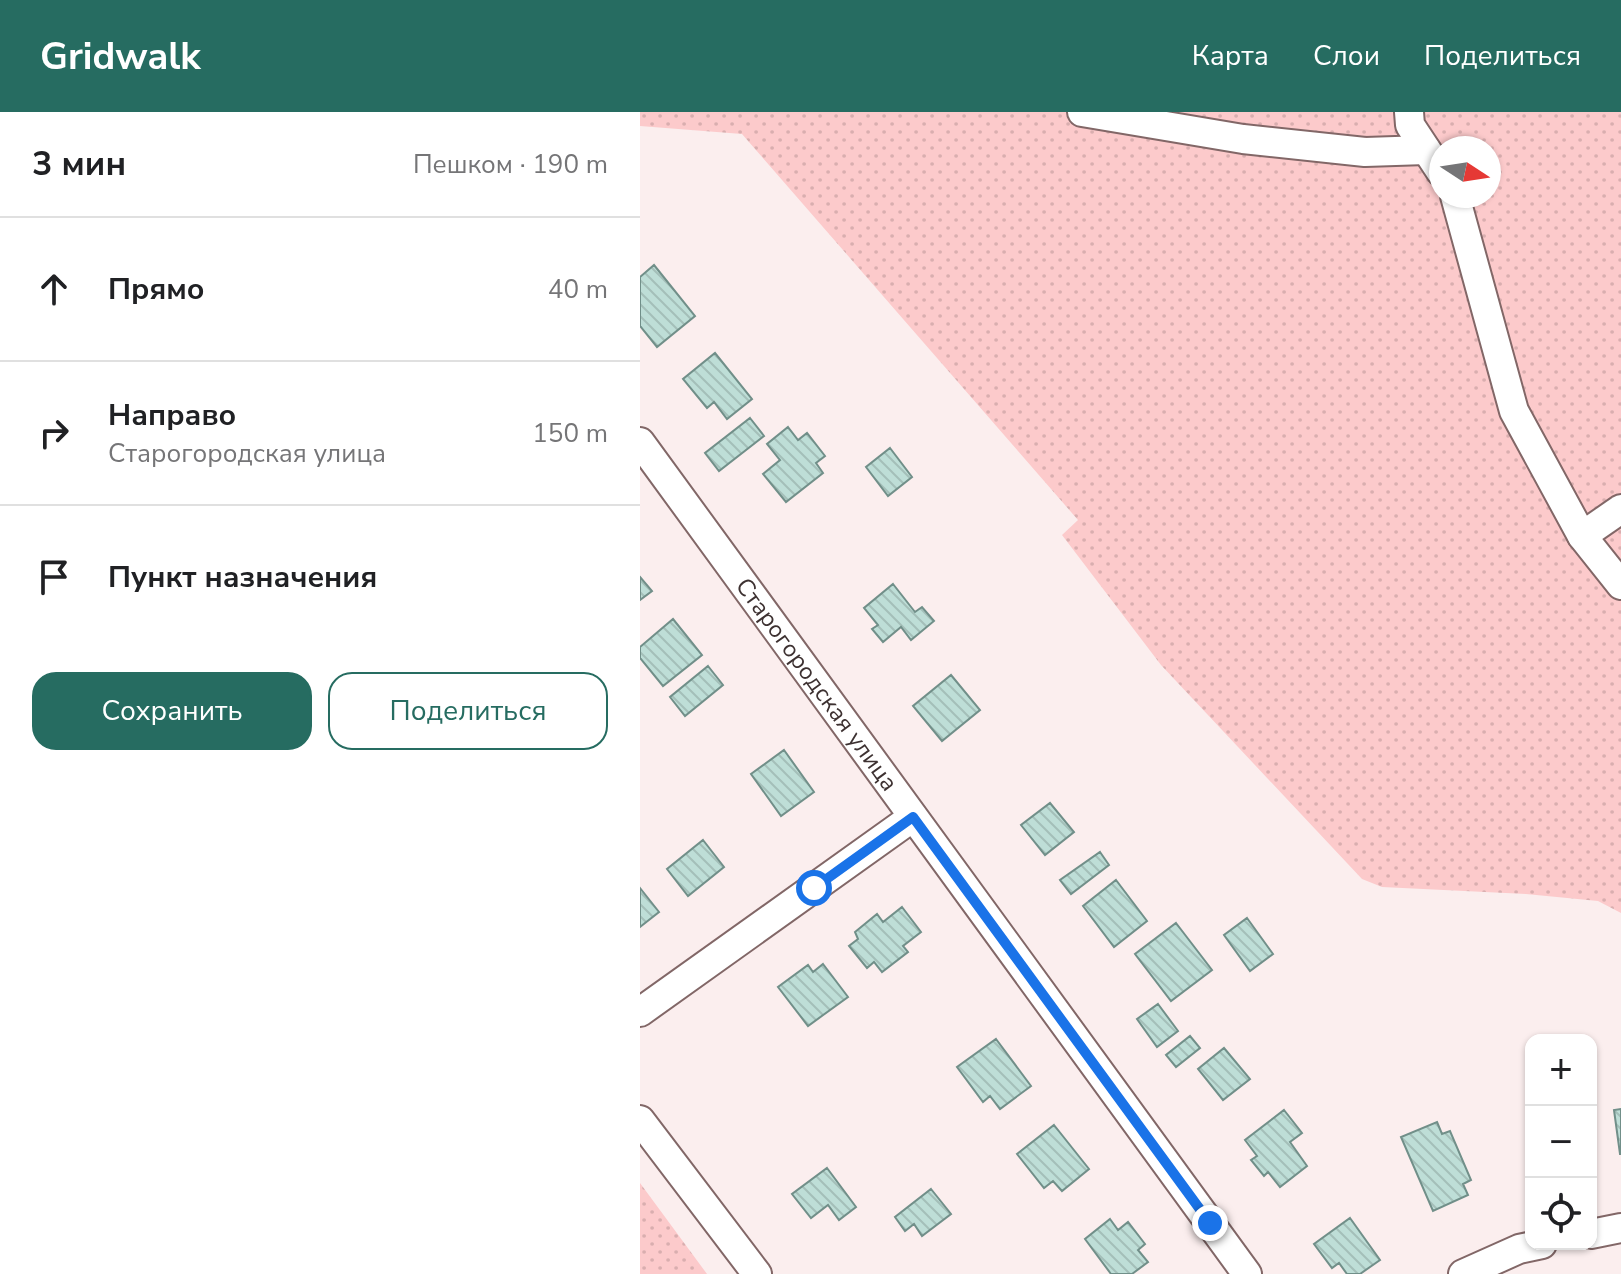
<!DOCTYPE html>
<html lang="ru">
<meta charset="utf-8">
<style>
body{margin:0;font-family:"Nunito Sans",sans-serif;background:#f2f2f2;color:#202124}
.controls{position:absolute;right:24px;bottom:24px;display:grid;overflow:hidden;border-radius:16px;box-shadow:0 2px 6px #0004}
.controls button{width:72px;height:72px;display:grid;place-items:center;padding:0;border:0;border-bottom:2px solid #e0e0e0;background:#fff;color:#202124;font:40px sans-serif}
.compass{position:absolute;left:789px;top:24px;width:72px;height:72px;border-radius:50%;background:#fff;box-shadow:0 2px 6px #0004;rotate:102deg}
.stop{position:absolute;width:24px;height:24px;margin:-18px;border:6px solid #1a73e8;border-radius:50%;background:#fff}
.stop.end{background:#1a73e8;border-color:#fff;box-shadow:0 2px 8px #0008}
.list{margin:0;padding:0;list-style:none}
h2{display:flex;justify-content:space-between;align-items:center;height:104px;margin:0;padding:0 32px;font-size:34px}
h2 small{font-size:26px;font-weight:400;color:#757577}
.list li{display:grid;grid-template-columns:52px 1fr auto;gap:24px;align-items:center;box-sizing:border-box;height:144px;padding:0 32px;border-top:2px solid #e0e0e0}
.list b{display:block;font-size:30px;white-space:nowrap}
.list p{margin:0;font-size:26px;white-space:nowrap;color:#757577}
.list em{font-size:26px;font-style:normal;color:#757577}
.actions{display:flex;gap:16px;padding:24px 32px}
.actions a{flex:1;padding:18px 0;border:2px solid #266c61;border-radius:24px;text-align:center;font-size:28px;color:#266c61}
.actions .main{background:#266c61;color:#fff}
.icon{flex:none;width:44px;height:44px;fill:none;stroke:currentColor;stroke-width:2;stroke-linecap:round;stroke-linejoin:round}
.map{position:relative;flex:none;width:981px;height:1162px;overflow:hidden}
header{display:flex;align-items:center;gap:48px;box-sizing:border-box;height:112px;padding:0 40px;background:#266c61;color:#fff}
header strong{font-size:38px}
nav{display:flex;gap:44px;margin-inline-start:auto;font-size:28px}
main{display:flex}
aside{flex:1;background:#fff}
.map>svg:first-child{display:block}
</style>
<header>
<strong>Gridwalk</strong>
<nav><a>Карта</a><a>Слои</a><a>Поделиться</a></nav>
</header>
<main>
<aside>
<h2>3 мин<small>Пешком · 190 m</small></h2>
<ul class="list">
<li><svg class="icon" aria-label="ahead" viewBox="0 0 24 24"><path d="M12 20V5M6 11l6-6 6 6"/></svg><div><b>Прямо</b></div><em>40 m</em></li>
<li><svg class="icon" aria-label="right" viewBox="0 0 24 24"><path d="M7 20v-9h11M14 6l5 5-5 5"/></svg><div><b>Направо</b><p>Старогородская улица</p></div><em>150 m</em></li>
<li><svg class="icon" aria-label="arrive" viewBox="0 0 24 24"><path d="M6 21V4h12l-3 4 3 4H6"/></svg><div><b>Пункт назначения</b></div></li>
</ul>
<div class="actions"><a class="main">Сохранить</a><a>Поделиться</a></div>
</aside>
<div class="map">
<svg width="981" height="1162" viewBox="0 0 981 1162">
<defs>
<pattern id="grass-dots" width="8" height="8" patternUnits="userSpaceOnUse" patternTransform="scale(2)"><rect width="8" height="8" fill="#fccacb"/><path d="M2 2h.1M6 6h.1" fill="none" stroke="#d9aeaf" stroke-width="1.8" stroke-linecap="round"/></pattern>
<pattern id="building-back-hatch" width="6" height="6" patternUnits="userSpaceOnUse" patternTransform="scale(2)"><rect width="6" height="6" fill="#beded7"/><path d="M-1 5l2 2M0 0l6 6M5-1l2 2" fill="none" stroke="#a4bfb9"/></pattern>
</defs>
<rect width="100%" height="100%" fill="#fbeeee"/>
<!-- grass -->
<path fill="url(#grass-dots)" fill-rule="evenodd" d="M0,0h981v801l-23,-12 -72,-7 -144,-7 -20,-8 -201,-214 -99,-130 16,-15 -336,-386 -102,-8zM801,36h48v48h-48z
M0,1071l67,91h-67z"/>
<!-- building -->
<path fill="url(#building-back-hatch)" stroke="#718f89" stroke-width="2" d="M14,153l41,51 -38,31 -17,-21v-49z
M75,241l37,46 -25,20 -13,-17 -7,6 -24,-29z
M110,306l14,18 -45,35 -14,-18z
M148,315l10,13 9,-7 18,23 -9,7 7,10 -37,29 -23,-28 17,-14 -13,-16z
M250,336l22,29 -24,19 -22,-29z
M0,465l12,14 -12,9z
M253,472l22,28 7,-5 12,14 -23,19 -10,-13 -18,15 -11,-13 6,-4 -14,-17z
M33,507l29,36 -39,31 -23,-28v-11z
M68,554l15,19 -38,31 -15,-19z
M311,563l29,35 -38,31 -29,-35z
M144,638l30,42 -33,24 -30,-42z
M410,691l24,29 -29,23 -24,-30z
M63,728l21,27 -36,29 -21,-27z
M460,740l9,13 -38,29 -11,-14z
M476,768l31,41 -33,26 -31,-41z
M0,776l19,24 -19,15z
M262,795l19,25 -18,14 5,6 -26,20 -8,-10 -7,6 -18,-22 9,-7 -3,-7 22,-18 6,8z
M607,806l26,36 -23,17 -26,-36z
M536,811l36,47 -41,31 -36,-47z
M183,852l25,33 -40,29 -30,-39 30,-22 5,7z
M518,892l20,27 -21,16 -20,-28z
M550,924l10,12 -24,19 -10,-12z
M356,927l35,47 -31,23 -10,-13 -7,6 -26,-35z
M584,936l26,31 -27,21 -25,-31z
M981,997v45h-1l-6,-44z
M644,998l18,23 -12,9 17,24 -27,21 -12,-15 -4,4 -13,-16 6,-4 -12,-16z
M797,1010l5,12 8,-3 21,49 -8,4 5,11 -35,16 -32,-74z
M414,1013l35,44 -27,22 -9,-10 -9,7 -27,-34z
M187,1056l29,39 -17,13 -11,-15 -17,13 -19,-24z
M291,1077l20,25 -29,22 -8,-12 -9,7 -10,-14z
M710,1106l30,42 -20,14h-13l-8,-11 -7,5 -18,-24z
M470,1107l8,11 10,-8 17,22 -7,6 10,12 -16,12h-21l-26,-35z"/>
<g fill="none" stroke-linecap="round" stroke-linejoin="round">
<!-- minor casing -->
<g stroke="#826767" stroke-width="32">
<g id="minor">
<path d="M442,0l161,27 122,13 61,-2"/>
<path d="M769,0l1,13 31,47"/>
<path d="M815,84l59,215 68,125 39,49"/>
<path id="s1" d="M0,330l607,832"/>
<path d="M942,424l39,-27"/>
<path d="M0,900l273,-195"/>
<path d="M0,1008l117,154"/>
<path d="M951,1122l30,-6"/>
<path d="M823,1162l56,-25 23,-5"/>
</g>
</g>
<!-- minor -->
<use href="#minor" stroke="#fff" stroke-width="28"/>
</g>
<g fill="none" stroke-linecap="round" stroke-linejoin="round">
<!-- route -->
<path stroke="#1a73e8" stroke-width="10" d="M174,776l99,-71 297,406"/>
</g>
<g text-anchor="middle" stroke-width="6" stroke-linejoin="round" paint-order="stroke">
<!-- street labels -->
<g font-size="24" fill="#3d3131" stroke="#fff">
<text dy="8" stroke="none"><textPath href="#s1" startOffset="300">Старогородская улица</textPath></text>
</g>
</g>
</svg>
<div class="controls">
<button>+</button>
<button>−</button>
<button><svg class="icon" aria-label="locate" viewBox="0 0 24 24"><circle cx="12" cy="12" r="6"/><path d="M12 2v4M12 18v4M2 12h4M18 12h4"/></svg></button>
</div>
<svg class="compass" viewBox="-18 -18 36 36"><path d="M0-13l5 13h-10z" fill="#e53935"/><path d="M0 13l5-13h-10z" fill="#757577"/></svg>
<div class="stop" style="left:174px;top:776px"></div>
<div class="stop end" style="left:570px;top:1111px"></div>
</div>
</main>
